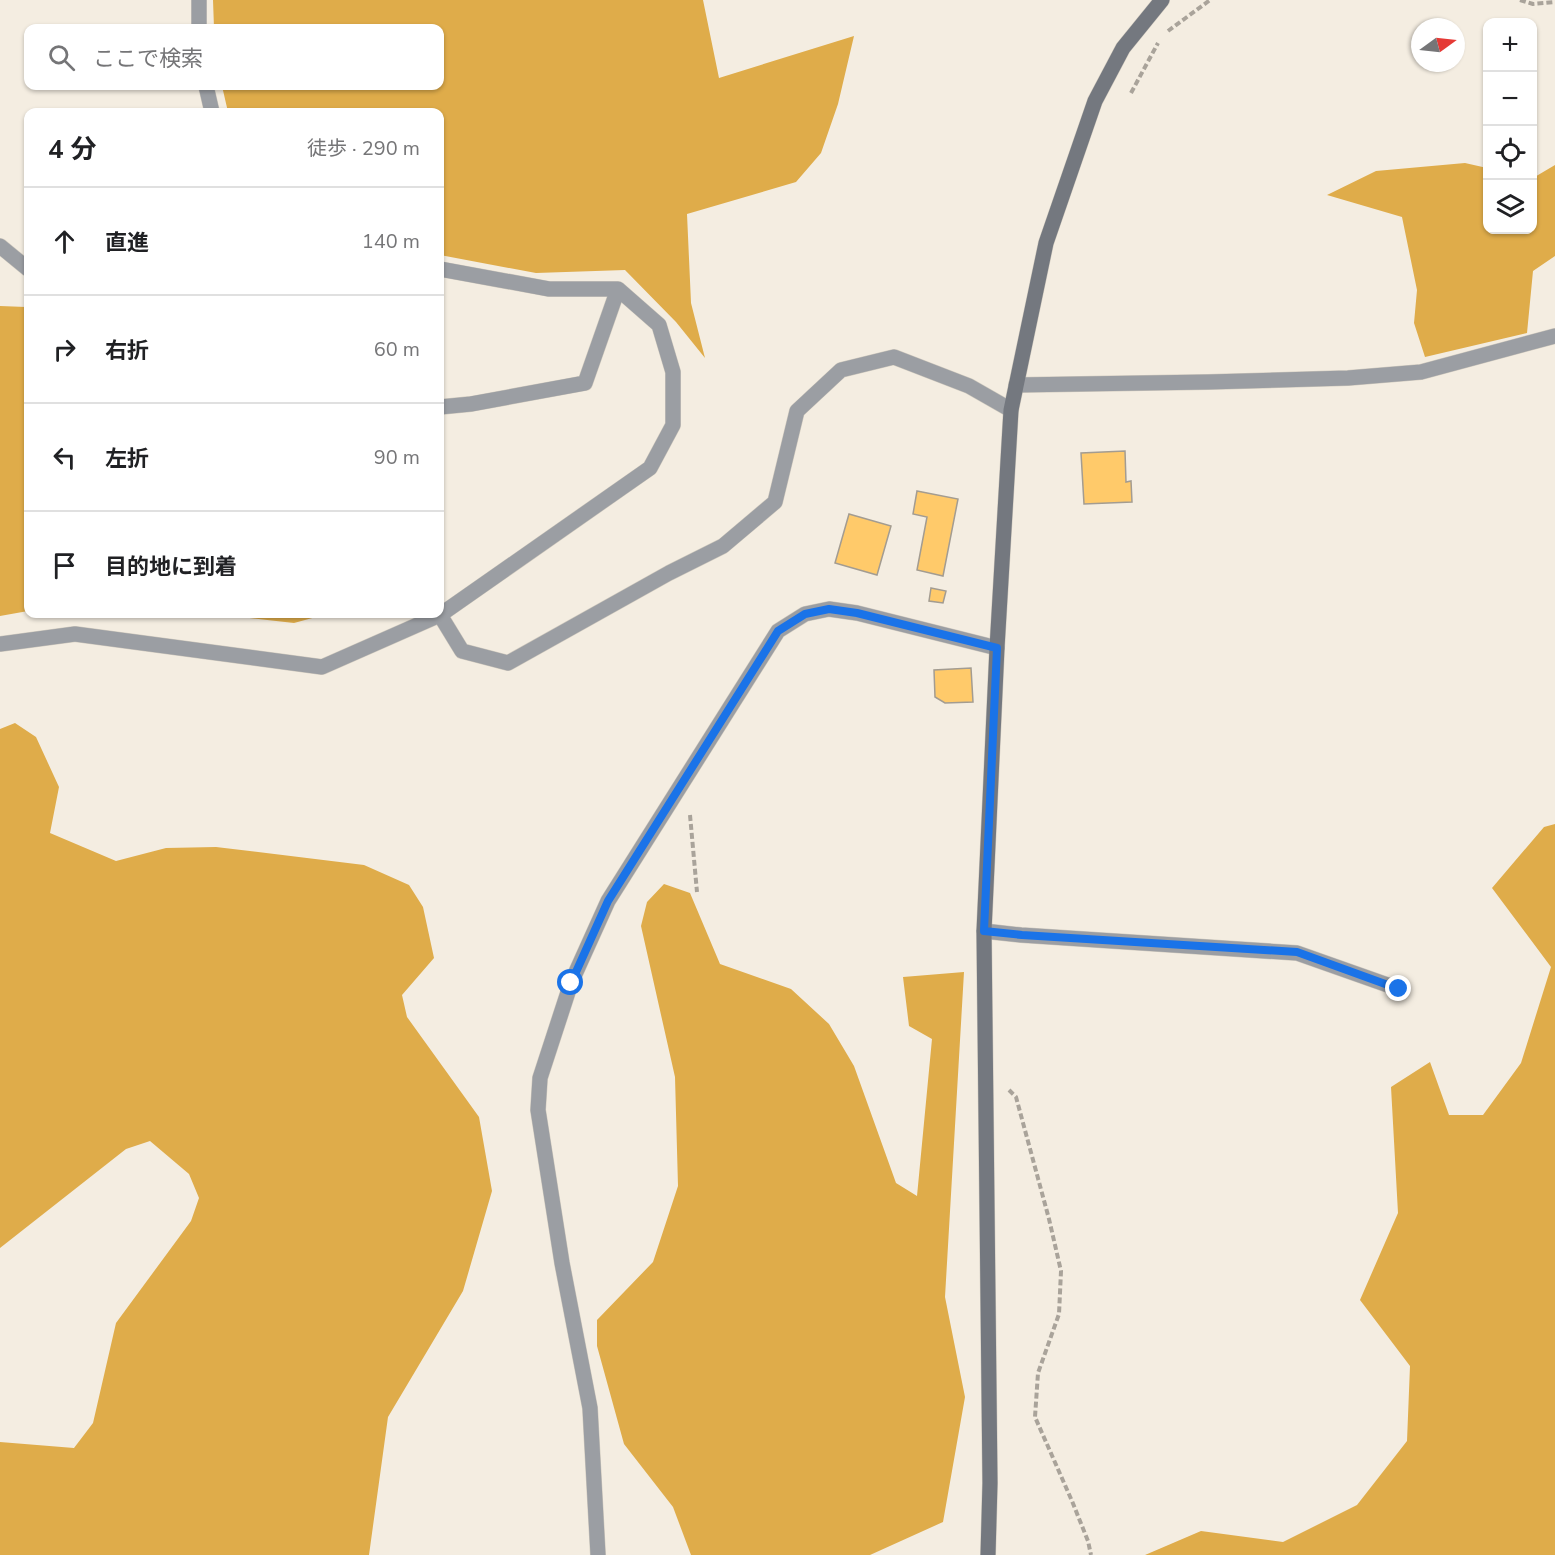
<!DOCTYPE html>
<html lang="ja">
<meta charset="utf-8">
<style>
body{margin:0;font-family:"Nunito Sans","Noto Sans JP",sans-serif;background:#f2f2f2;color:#202124}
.controls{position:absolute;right:18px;top:18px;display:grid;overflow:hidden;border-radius:12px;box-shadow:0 2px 4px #0004}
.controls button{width:54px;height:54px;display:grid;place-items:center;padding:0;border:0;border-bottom:2px solid #e0e0e0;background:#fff;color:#202124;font:30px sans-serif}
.compass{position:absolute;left:1411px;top:18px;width:54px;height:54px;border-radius:50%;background:#fff;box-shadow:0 2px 4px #0004;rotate:75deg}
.stop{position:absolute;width:18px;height:18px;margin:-14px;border:4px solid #1a73e8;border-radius:50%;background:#fff}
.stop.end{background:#1a73e8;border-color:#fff;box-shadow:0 2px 6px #0008}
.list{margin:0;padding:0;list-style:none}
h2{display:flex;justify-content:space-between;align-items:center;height:78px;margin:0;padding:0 24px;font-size:26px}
h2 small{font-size:20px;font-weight:400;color:#757577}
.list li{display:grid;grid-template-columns:39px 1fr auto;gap:18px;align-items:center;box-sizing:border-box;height:108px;padding:0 24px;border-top:2px solid #e0e0e0}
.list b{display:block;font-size:22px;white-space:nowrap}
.list em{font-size:20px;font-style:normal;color:#757577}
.icon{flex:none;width:33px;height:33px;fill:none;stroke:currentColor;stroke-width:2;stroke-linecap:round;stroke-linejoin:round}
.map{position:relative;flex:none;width:1555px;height:1555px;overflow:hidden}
.search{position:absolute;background:#fff;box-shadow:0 2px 4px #0004;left:24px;top:24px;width:420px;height:66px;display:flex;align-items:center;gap:15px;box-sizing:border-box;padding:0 21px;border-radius:12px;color:#757577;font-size:22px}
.panel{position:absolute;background:#fff;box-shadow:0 2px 4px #0004;left:24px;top:108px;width:420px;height:510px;border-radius:12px}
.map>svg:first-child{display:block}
</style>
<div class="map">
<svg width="1555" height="1555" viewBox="0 0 1555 1555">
<rect width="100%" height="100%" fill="#f4ede1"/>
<!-- forest -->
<path fill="#dfac4a" d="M213,0h490l16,78 135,-42 -16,68 -17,49 -25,29 -109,32 4,89 14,55 -29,-36 -51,-52 -89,3 -96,-18v-143h-212l-6,-26h218v-58h-226z
M1465,163l22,5 1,62h44l1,-52 22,-13v91l-22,15 -6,62 -102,24 -11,-34 3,-33 -15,-73 -75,-22 49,-24z
M0,306l26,1 2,2v302l-28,5z
M214,614h113l-33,9z
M15,723l21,14 23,50 -9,46 66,28 50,-13 50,-1 148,18 45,20 14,22 11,51 -32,37 5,22 72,100 13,74 -29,100 -75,126 -19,138h-369v-113l74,6 19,-25 23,-100 75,-102 8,-23 -10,-24 -39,-33 -24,8 -126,99v-519z
M1555,824v731h-410l56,-24 82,11 74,-37 50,-64 3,-75 -50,-66 38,-87 -7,-126 39,-25 19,53h34l38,-52 30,-96 -59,-79 52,-61z
M664,884l26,9 30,71 71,25 38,35 25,42 42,117 21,13 15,-157 -23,-13 -6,-49 61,-5 -19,325 20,100 -22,125 -73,33h-179l-18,-48 -49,-63 -27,-98v-26l56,-58 25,-76 -3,-109 -34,-151 6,-24z"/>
<!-- building -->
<path fill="#ffca6a" stroke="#a39c91" stroke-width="1.5" d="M1125,451l1,31 5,-1 1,21 -48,2 -3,-51z
M917,491l41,8 -15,77 -26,-6 10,-53 -14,-3z
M849,514l42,12 -14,49 -42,-12z
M931,588l15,3 -3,12 -14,-2z
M971,668l2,34 -28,1 -10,-6 -1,-27z"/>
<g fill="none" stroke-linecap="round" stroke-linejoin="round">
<!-- street casing -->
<g stroke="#cfc9be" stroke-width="16">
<path id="street" d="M199,0v28
M206,86l6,26
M0,246l28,23
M1016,385l192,-3 140,-4 73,-6 134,-36
M440,407l31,-3 114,-21 33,-94
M440,615l22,36 46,12 161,-90 54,-27 52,-44 22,-91 44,-41 53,-13 75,29 42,24
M0,644l75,-10 247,33 118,-52 210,-147 23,-43v-53l-14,-47 -41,-36h-69l-109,-20
M984,931l37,4 276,18 102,36
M598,1555l-8,-147 -28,-145 -24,-153 2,-32 31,-95 37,-82 170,-270 27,-17 24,-5 28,4 140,35"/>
</g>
<!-- secondary casing -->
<g stroke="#cfc9be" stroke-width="16">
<path id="secondary" d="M988,1555l2,-72 -6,-552 13,-283 14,-238 35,-167 49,-142 28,-53 39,-48"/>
</g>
<!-- path -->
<path stroke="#a9a39a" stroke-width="4" stroke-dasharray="6 3" stroke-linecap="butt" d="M1520,0l13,4 22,-2
M1168,31l42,-31
M1131,93l27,-50
M690,815l7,77
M1009,1090l7,7 33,122 12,52 -2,43 -21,59 -3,44 37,84 16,40 3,14"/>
<!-- street -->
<use href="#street" stroke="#9b9ea3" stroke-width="15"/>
<!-- secondary -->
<use href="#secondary" stroke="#74787f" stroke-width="15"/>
</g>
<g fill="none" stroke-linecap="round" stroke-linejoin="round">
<!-- route -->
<path stroke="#1a73e8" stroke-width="8" d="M571,983l37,-82 170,-270 27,-17 24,-5 28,4 140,35 -13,283 38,4 275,17 102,37"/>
</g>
</svg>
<div class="controls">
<button>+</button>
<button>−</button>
<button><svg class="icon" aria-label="locate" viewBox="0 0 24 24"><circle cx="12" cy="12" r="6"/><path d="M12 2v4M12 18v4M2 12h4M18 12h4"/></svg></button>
<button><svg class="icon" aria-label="layers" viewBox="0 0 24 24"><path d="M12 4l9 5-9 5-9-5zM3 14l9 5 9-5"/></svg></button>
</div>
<svg class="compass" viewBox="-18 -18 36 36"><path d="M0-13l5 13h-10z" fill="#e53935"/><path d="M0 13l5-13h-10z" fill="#757577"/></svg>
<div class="stop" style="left:571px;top:983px"></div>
<div class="stop end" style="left:1399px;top:989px"></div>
<div class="search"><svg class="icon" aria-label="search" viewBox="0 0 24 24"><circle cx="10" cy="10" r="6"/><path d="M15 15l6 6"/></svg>ここで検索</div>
<section class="panel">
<h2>4 分<small>徒歩 · 290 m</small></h2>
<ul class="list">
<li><svg class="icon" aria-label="ahead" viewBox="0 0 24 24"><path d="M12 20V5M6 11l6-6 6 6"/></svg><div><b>直進</b></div><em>140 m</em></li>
<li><svg class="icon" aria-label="right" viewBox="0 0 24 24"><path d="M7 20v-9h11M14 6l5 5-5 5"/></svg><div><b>右折</b></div><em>60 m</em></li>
<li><svg class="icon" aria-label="left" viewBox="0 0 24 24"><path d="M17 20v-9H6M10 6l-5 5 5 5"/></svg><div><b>左折</b></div><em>90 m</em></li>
<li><svg class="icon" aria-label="arrive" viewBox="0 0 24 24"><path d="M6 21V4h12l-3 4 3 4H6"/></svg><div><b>目的地に到着</b></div></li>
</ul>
</section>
</div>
